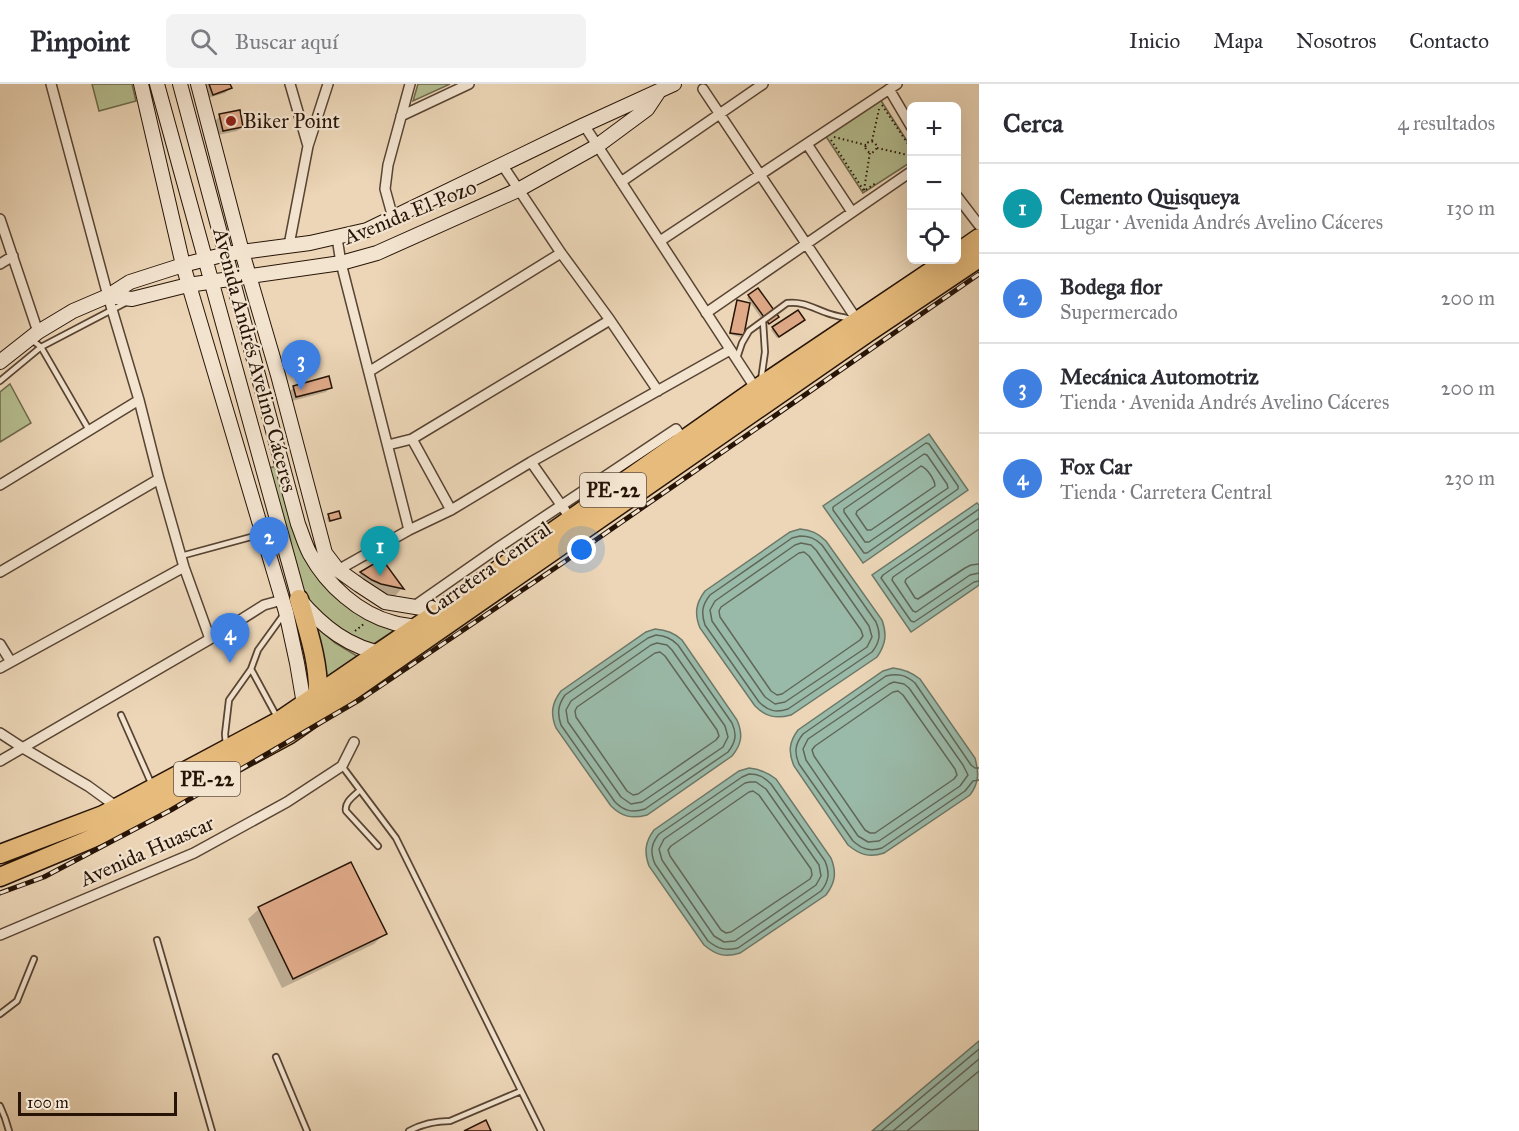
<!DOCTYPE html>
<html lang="es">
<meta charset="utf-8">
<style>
body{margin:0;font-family:"IM FELL Great Primer",serif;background:#f2f2f3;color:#2b2b33}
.controls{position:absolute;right:18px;top:18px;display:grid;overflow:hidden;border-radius:9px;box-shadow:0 6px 24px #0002}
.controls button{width:54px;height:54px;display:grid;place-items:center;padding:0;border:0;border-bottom:2px solid #e1e1e2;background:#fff;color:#2b2b33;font:30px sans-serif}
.scale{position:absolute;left:18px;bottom:15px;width:159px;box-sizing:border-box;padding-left:6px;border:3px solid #271407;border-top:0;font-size:16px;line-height:21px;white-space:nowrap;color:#271407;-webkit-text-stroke:4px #f3e4d0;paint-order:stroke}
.you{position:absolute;left:582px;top:466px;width:21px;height:21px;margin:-15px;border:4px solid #fff;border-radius:50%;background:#1a73e8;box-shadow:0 0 0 9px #1a73e833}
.badge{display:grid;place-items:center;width:39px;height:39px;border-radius:50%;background:#111827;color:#fff;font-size:20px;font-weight:700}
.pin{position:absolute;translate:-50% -50px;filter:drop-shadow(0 2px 3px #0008)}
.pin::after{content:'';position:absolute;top:32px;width:21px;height:18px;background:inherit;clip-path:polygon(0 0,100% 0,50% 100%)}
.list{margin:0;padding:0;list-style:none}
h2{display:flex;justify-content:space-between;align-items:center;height:78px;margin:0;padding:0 24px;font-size:26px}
h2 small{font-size:20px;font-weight:400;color:#7c7c81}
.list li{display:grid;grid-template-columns:39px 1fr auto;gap:18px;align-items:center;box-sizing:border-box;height:90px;padding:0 24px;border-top:2px solid #e1e1e2}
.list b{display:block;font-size:22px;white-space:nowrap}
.list p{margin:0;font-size:20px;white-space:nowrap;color:#7c7c81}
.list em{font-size:20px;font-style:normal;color:#7c7c81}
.icon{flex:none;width:33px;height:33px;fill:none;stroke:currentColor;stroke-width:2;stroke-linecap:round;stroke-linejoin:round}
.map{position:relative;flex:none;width:979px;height:1047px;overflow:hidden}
header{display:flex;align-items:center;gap:36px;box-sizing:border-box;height:84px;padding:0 30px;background:#fff;border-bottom:2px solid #e1e1e2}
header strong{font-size:28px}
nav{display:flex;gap:33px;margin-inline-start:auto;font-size:21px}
.search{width:420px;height:54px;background:#f2f2f3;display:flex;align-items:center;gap:15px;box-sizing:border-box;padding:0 21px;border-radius:9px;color:#7c7c81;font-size:22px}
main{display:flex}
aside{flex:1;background:#fff}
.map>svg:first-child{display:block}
</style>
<header>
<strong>Pinpoint</strong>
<div class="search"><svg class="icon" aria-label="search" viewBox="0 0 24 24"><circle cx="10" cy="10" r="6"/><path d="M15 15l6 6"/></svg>Buscar aquí</div>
<nav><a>Inicio</a><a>Mapa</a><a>Nosotros</a><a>Contacto</a></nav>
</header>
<main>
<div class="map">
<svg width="979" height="1047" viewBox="0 0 979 1047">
<rect width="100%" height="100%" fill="#ecd6b7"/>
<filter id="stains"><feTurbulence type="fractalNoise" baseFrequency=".00333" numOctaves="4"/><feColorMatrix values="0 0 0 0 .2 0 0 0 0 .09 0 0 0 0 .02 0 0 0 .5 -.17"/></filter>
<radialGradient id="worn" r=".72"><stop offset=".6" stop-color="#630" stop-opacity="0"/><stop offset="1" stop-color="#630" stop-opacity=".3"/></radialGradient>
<!-- green -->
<path fill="#b5be90" stroke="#6e694c" stroke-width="1.5" d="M92,0h40l4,17 -37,10z
M418,0h32l-37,17z
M880,15l31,48v15l-48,31 -38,-58z
M10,300l21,39 -31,19v-50z
M276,382l26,84 46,54 28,20 19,6 -23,15 -16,-3 -45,-35 -9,-15 -34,-121 2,-3z
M312,539l23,20 22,13 -32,22z"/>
<!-- water -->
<path fill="#9abaa9" stroke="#6c7868" stroke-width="1.5" d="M929,350l39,56 -105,73 -40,-57z
M977,419l2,2v80l-68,47 -39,-57z
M800,445c11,1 18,4 26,12l56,79c5,14 4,24 -5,37l-86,58c-15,4 -25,2 -36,-9l-55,-78c-6,-15 -4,-25 5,-37l85,-59z
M655,545c12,1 19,4 27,11l55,80c6,14 5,24 -5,36l-85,59c-15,4 -25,2 -36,-9l-55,-78c-6,-15 -4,-25 5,-37l85,-59z
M893,584c11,1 18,4 27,11l55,79c4,15 4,25 -5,37l-86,58c-14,5 -24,2 -36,-8l-54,-79c-6,-14 -5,-24 4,-36l85,-59z
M749,684c11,1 18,4 27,11l55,79c6,15 4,25 -5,37l-86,58c-15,5 -24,2 -36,-8l-55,-79c-5,-14 -4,-24 5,-36l85,-59z
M979,957v90h-107z"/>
<!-- shadow -->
<path fill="#0003" d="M199,0h29l2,4 -5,5 -17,5z
M220,32l22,11 -5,4 -19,4 -3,-14z
M749,212l26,22 -9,7 -19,-27z
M738,218l4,33 -2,2 -11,-3 7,-30z
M801,238l-24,16 -6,-8 2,-2z
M294,303h37l-5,5 -34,9 -3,-9z
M329,432l10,2 -11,4 -1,-4z
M381,477l21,27 -7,8 -22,-5 -19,-11 7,-7z
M351,780l34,69 -11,11 -92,44 -34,-69 11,-10z"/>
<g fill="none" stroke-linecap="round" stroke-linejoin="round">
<!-- shore -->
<path stroke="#606758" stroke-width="1.5" d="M926,359l3,1 29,42v3l-91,64h-3l-31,-43v-3z
M924,370l3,1 20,29 1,4 -79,54h-4l-21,-30v-3z
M921,382c6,2 14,14 14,20l-64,44h-4l-11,-16 1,-3z
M979,425l-96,66 -2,3 30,43 3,1 60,-40 5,-1
M979,434l-86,59 -1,3 21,31 3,1 54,-37 9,-2
M979,445l-73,50 -1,3 10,16 3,1 47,-31 6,-3 8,-1
M800,452c9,0 15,2 22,9l54,77c5,12 4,20 -4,30l-84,57c-12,4 -20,2 -29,-7l-54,-77c-4,-12 -3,-20 5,-30l82,-57z
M801,459l10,2 5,5 53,76 3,11 -5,10 -82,55 -10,2 -10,-7 -53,-76 -2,-11 5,-9 80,-56z
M804,468l5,4 52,74 2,6 -3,4 -78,54 -5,1 -6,-4 -51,-74 -1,-6 2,-4 78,-54z
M656,551c9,1 15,3 22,10l54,78c5,11 4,19 -4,29l-83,57c-13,4 -21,2 -30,-7l-54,-77c-4,-12 -3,-20 4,-30l83,-57z
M657,559l10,2 5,5 53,76 3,11 -5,10 -81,55 -11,2 -10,-7 -53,-75 -2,-12 5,-9 80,-56z
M660,568l5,4 52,74 2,6 -3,4 -78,54 -5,1 -6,-4 -51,-74 -1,-6 2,-4 78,-54z
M894,598l10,2 5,4 54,77 5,10 -8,11 -81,55 -11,1 -10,-6 -52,-76 -3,-11 5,-10 81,-55z
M898,607l5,4 52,74 2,6 -3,4 -79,54h-5l-5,-3 -51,-74 -2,-6 3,-4 78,-54z
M979,684h-4l-4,-3 -56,-82c-9,-8 -17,-10 -29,-7l-83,58c-8,10 -9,18 -4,30l54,77c9,8 17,11 29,7l83,-57 8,-10 6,-1
M749,690c10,0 15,3 22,10l54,77c5,12 4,20 -4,30l-83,57c-12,3 -20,1 -30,-7l-53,-77c-5,-12 -4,-20 4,-30l83,-57z
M750,698h6l10,7 53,76 2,11 -5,9 -81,56 -11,1 -10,-6 -52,-76 -3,-11 5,-10 81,-56z
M753,707l6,4 52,74 1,6 -2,4 -79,53 -5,1 -5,-3 -51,-74 -2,-6 3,-4 78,-54z
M881,1047l98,-82
M893,1047l86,-72
M907,1047l72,-60"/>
</g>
<!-- building -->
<path fill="#e0aa89" stroke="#271407" stroke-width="1.5" d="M209,0h21l2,4 -19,7z
M240,26l3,17 -20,4 -4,-17z
M758,204l21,29 -10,7 -21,-29z
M737,216l13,3 -6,32 -14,-2z
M798,226l7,10 -26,17 -7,-10z
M329,292l3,12 -36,9 -3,-11z
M339,427l2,7 -11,3 -2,-7z
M382,475l22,30 -23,-5 -9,-4 -12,-8z
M351,778l36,72 -94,45 -35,-72z
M486,1036l5,11h-27z"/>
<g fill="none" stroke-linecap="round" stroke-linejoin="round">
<!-- lane casing -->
<g stroke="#584433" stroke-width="8">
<path id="lane" d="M32,256l9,7 48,83
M737,274l5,-15 7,-12 38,-28c15,-2 26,5 40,10 8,3 16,4 25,6
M761,296l4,-28 -2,-31
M0,297l41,-34 86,-45
M181,472l81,-22
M251,585l26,48
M121,631l31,70
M226,661l-1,-11 4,-34 22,-31 7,-19 26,-36
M342,682l54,72 145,293
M360,706c-6,6 -16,12 -14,21l32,35
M157,856l55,191
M0,930l17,-13 17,-42
M276,973l31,74
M0,1022l5,12 4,13
M409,1047c13,-7 27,-10 41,-10l71,-30"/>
</g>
<!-- street casing -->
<g stroke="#584433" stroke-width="12">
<path id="street" d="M51,0l57,212 31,104 20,79 25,88 26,72
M290,0l18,62
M703,5l154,231
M889,5l23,39
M401,32l68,-32
M584,41l172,264
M807,60l45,68
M503,82l58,87 49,67 48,71
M621,98l142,-98
M956,111l23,30
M393,134l-8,-29 3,-24 22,-81
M0,135l38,113
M337,154l4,25 68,267
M660,157l237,-157
M289,161l19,-99 20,-62
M0,180l13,-8
M706,229l206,-142
M370,287l191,-118
M412,355l39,71
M388,361l24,-6 198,-119
M531,378l40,57
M0,401l139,-85
M338,486l71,-40 42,-20 80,-48 199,-112
M0,488l159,-93
M413,523l86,-60 177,-118 7,11
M0,560l11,18
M0,584l184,-101
M0,649l23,15 65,38 29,21
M0,677l210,-122 54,-34 18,-5
M0,851l194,-82 93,-51 55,-36 12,-24"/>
</g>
<!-- secondary casing -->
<g stroke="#271407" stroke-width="16">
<path id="secondary" d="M141,0l42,181 103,347 11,51 7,41
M157,0l142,515c24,28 50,49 87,55
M180,0l118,440c4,10 7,21 12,30 17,31 49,60 84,69 7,2 15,3 23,4
M198,0l44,168 36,123 47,178 13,17 21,15 26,17 55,9
M108,212l24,3 56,-14 153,-22 36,-10 141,-63 79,-44 50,-37 12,-18
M0,278l38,-30 35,-21 35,-15 22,-14 53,-17 43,-11 84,-11 57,-13 217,-105 90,-41"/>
</g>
<!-- highway casing -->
<g stroke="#271407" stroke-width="21">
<path id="highway" d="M956,170l23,-16
M299,515c9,32 20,63 19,96
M0,770l103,-39 176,-94 25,-17 136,-93 316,-222 192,-129
M0,793l117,-49 171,-93 582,-404 109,-73"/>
</g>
<!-- path -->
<path stroke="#271407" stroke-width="2" stroke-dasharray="1.5 3" stroke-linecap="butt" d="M882,21l30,45
M834,53l32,8
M831,56l33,51 12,-8
M872,57l7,-32
M865.5 63a5.5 5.5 0 1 1 11 0a5.5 5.5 0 1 1-11 0Z
M877,64l35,8
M864,106l6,-38
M355,547l10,-8"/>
<!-- lane -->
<use href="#lane" stroke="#f3e4d0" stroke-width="4.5"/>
<!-- street -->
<use href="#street" stroke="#f3e4d0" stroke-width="9"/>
<!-- secondary -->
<use href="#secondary" stroke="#f3e4d0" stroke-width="14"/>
<!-- highway -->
<use href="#highway" stroke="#e6bb7c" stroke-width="18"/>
<!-- rail casing -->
<g stroke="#271407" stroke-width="5">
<path id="rail" d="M0,809l44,-16 127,-67 190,-111 203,-137 415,-288"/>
</g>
<!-- rail -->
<use href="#rail" stroke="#f3e4d0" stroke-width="3" stroke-dasharray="9" stroke-linecap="butt"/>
</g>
<!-- markers -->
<circle fill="#8f2418" stroke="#f3e4d0" stroke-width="2" cx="231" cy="37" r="6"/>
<g text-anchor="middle" stroke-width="4.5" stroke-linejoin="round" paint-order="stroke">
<!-- shield labels -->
<g fill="#f3e4d0" stroke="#645243" stroke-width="1.5">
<rect x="580" y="389" width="66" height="34" rx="4.5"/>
<rect x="174" y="678" width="66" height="34" rx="4.5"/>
</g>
<g font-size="20" font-weight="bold" fill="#271407">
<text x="613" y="413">PE-22</text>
<text x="207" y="702">PE-22</text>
</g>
<!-- poi labels -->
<g font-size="21" fill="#271407" stroke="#f3e4d0" text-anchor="start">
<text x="243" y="44">Biker Point</text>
</g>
<!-- street labels -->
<g font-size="21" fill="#271407" stroke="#f3e4d0">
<text transform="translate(410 128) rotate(-22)" y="7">Avenida El Pozo</text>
<text transform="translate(255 276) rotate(75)" y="7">Avenida Andrés Avelino Cáceres</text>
<text transform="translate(488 485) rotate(-35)" y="7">Carretera Central</text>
<text transform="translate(147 767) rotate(-24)" y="7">Avenida Huascar</text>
</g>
</g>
<rect width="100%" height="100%" filter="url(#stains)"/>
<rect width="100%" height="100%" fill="url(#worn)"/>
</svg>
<div class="controls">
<button>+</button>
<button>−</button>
<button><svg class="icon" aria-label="locate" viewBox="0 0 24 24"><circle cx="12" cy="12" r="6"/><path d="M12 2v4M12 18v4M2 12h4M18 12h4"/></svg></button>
</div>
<div class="scale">100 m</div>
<div class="you"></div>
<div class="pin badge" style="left:380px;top:492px;background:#0f9aa8">1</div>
<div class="pin badge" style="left:269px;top:483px;background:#3f7fe0">2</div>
<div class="pin badge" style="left:301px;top:306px;background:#3f7fe0">3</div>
<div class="pin badge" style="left:230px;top:579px;background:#3f7fe0">4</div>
</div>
<aside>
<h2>Cerca<small>4 resultados</small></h2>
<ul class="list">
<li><span class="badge" style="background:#0f9aa8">1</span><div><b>Cemento Quisqueya</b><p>Lugar · Avenida Andrés Avelino Cáceres</p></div><em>130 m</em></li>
<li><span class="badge" style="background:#3f7fe0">2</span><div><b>Bodega flor</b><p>Supermercado</p></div><em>200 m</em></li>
<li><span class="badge" style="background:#3f7fe0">3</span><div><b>Mecánica Automotriz</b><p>Tienda · Avenida Andrés Avelino Cáceres</p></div><em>200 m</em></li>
<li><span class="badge" style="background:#3f7fe0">4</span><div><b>Fox Car</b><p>Tienda · Carretera Central</p></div><em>230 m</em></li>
</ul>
</aside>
</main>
